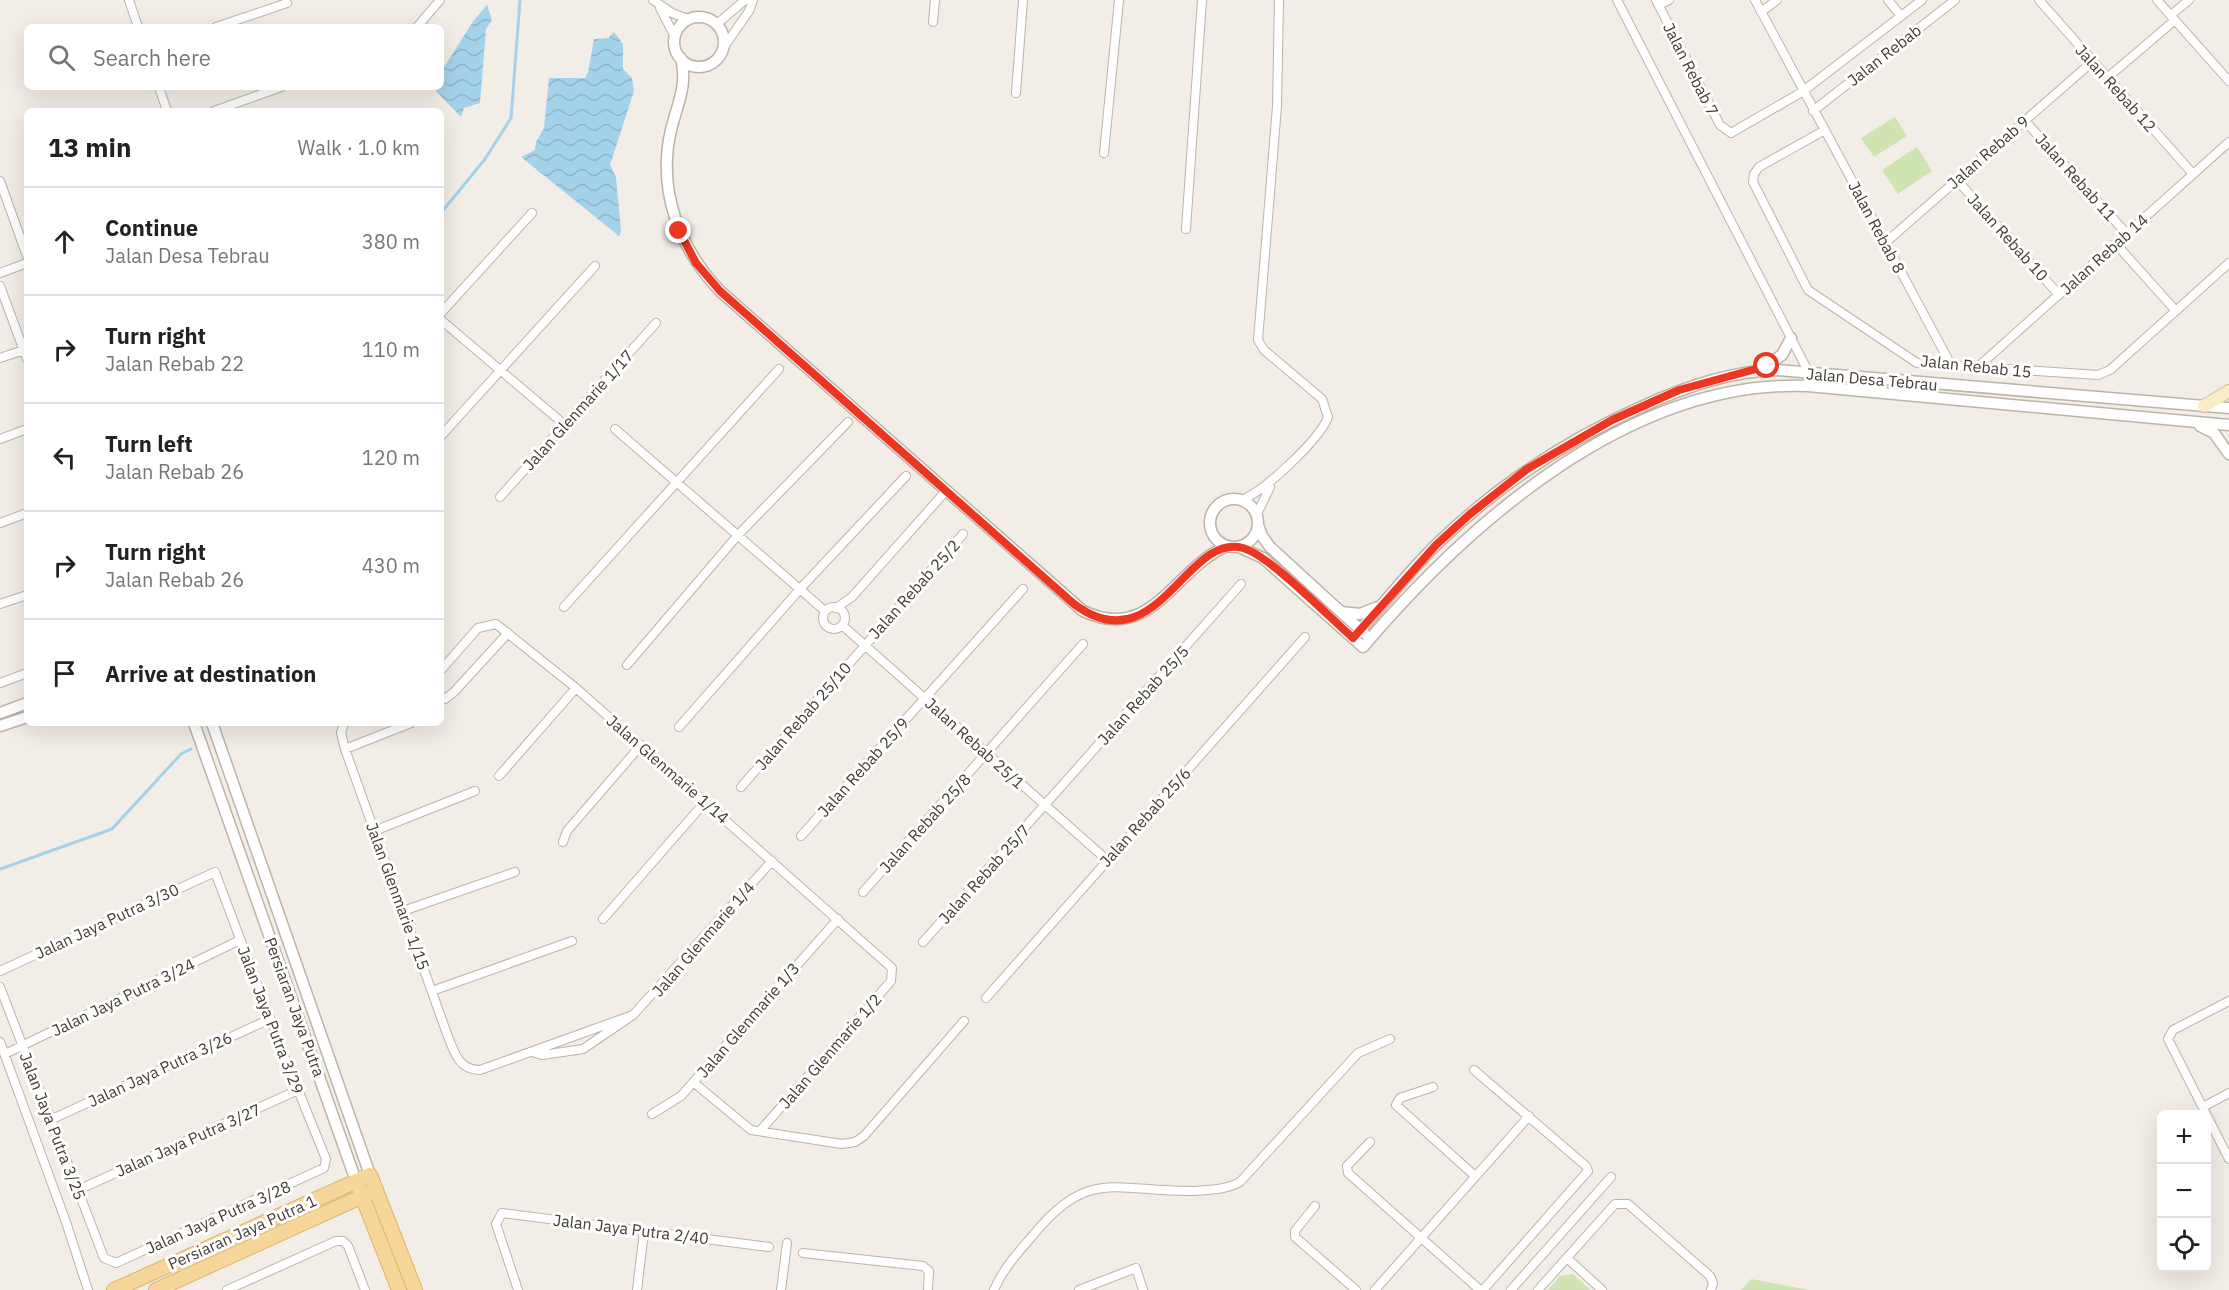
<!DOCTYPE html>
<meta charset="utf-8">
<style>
body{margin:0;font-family:"IBM Plex Sans",sans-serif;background:#f6f6f6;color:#222}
.controls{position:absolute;right:18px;bottom:18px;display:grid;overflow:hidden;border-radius:9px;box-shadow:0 6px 24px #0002}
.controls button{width:54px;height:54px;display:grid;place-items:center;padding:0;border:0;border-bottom:2px solid #e0e0e0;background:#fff;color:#222;font:30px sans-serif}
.stop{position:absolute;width:18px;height:18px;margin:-14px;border:4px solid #ec3622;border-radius:50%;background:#fff}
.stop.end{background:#ec3622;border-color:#fff;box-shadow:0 2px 6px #0008}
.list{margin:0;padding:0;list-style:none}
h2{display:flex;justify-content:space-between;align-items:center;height:78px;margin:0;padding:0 24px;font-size:26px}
h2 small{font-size:20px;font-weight:400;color:#767676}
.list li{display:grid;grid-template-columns:39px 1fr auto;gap:18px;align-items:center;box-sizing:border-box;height:108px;padding:0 24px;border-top:2px solid #e0e0e0}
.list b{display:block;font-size:22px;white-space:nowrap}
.list p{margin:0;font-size:20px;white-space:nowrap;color:#767676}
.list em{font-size:20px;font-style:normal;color:#767676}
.icon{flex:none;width:33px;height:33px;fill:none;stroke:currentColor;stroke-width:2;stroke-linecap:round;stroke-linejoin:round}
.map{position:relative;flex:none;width:2229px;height:1290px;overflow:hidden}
.search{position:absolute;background:#fff;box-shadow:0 6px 24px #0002;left:24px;top:24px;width:420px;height:66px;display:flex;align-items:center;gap:15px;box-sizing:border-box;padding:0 21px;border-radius:9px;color:#767676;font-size:22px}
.panel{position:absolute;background:#fff;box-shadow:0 6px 24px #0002;left:24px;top:108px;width:420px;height:618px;border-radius:9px}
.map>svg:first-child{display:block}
</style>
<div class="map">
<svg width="2229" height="1290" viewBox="0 0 2229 1290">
<defs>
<pattern id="water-waves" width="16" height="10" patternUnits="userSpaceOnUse" patternTransform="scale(1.5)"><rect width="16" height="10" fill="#a5d2eb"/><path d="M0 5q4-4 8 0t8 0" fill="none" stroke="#8fb5ca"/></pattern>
</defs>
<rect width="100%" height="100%" fill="#f2ede6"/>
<!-- green -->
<path fill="#cfe4b1" d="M1895,117l12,19 -33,21 -13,-19z
M1917,147l15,24 -34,23 -16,-24z
M1573,1274l17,16h-42l12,-14z
M1751,1279l58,11h-68z"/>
<!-- water -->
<path fill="url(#water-waves)" d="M487,5l5,15 -6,9 -6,74 -16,5 -3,9 -29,-30h9v-15l33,-52z
M614,32l9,12v25l9,9 2,13 -24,74 6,12 5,54 -2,5 -98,-79 14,-7 1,-8 8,-14 5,-50h36l3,-6 6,-33 14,-1z"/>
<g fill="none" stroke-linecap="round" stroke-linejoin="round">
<!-- stream -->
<path stroke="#a5d2eb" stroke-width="3" d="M441,213l44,-54 26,-41 9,-118
M0,869l112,-40 69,-75 10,-5"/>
<!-- minor casing -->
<g stroke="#bcb4a9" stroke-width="10">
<path id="minor" d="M129,0l9,27
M653,0l19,13 16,6
M1617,0l192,373 -1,13
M1656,0l64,125 11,8 71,-41 120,-92
M1755,0l195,363
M1888,0l13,16
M2039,0l154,174
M2157,0l72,81
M1659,5l10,-5
M660,8l15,29
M1761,12l16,-12
M2171,15l18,-15
M933,22l2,-22
M717,24l28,-24
M216,27l71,-24
M417,27l23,-27
M724,47l25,-36 4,-11
M2107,78l68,-58
M159,87l8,24
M1016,93l7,-93
M214,111l67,-24
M1813,111l142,-111
M2025,121l102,113
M1825,130l-66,37 -5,7 -1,8 55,108 109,73 181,12 12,-5 119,-107
M1104,153l15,-153
M1957,180l102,115
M0,181l27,75
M1186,229l16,-229
M1885,243l207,-181
M2116,244l60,67
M0,273l27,-10
M0,286l27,73
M441,313l91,-100
M441,320l124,105
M0,358l24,-8
M1979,366l250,-224
M615,429l210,182
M441,436l154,-170
M0,439l27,-10
M500,497l156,-174
M1241,500c23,-8 79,-61 87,-83l-6,-18 -58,-49 -6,-10 19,-234 2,-106
M1257,514l13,-27
M0,523l27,-10
M0,604l27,-9
M564,607l215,-238
M823 618a11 11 0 1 1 22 0a11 11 0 1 1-22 0Z
M836,608l16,-11 93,-105
M842,625l265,235
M627,665l111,-130 110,-113
M441,670l37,-42 18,-4 80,64 316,280 -1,13 -131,150
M0,683l27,-10
M445,699l9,-7 54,-59
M344,723l-3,10 4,16 102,285c7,17 11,36 33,36l153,-55
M679,727l121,-138 106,-113
M345,749l66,-26
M499,776l77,-88
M741,787l222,-253
M374,831l101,-40
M801,836l222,-247
M563,842l4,-11 74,-86
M863,892l220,-248
M403,911l112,-39
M603,919l102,-117
M923,942l318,-358
M0,971l215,-99 68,181 43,106 -2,9 -208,95 -12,-5 -104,-271
M432,991l140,-50
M986,998l319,-361
M2229,1001l-56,29 -5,9 61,120
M0,1042l66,180 22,68
M532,1052l10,3 41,-6 50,-34 139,-154
M5,1054l235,-114
M1474,1070l112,96 2,5 -105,119
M693,1082l58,48 91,14 13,-2 9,-6 100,-115
M1433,1087l-33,11 -4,7 79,71
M2203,1107l26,-14
M652,1114l29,-18 157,-177
M50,1120l220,-101
M1370,1142l-23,24 1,7 132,117
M78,1190l220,-100
M1315,1206l-20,25v6l61,53
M803,1253l120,13 6,5 -1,19
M1567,1258l35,32
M227,1290l109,-49h7l5,5 17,44
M518,1290l-22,-66 6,-11 267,34
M637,1290l7,-59
M781,1290l6,-47
M994,1290c9,-22 25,-38 40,-56 55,-67 83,-42 158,-43 17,-1 33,-1 48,-9l118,-129 32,-14
M1079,1290l57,-22 7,22
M1375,1290l154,-174
M1511,1290l100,-113
M1538,1290l77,-86h13l82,72 3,7 -2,7"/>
</g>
<!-- tertiary casing -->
<g stroke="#bcb4a9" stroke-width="13">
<path id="tertiary" d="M674 42a25 25 0 1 1 50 0a25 25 0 1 1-50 0Z
M681,58c7,27 -4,47 -10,72 -14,60 8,118 49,161l363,320c70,33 91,-43 144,-65
M1761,369l21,-14 9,-17
M2200,426l14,7 15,21
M1210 523a24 24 0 1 1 48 0a24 24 0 1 1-48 0Z
M1258,525l4,11 8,11 94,86
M1239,547l24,11 100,89c107,-126 268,-268 445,-261l421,39
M1341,612l19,2 18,-7
M1353,638c28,-31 55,-66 85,-95 60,-58 127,-102 203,-136 43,-20 89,-36 136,-37l452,38
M0,713l27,-10
M194,723l162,458
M212,723l158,452
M0,726l27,-9"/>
</g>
<!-- secondary casing -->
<g stroke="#cfbe97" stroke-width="14">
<path id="secondary" d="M2204,406l25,-15"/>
</g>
<!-- primary casing -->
<g stroke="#dbb36a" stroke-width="16">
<path id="primary" d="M359,1188l40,102
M114,1290l256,-115 45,115
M156,1290l220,-100"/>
</g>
<!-- minor -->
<use href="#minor" stroke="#fff" stroke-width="8"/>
<!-- tertiary -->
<use href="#tertiary" stroke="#fff" stroke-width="10"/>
<!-- secondary -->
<use href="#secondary" stroke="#fbebc6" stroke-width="12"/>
<!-- primary -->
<use href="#primary" stroke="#f7d799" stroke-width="14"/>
</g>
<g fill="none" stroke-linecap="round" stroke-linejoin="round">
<!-- route -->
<path stroke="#ec3622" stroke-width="8" d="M679,231l17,32 24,28 354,313c83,62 112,-72 169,-56 26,7 86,69 110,90l83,-93 34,-31 57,-45 85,-49 67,-30 88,-24"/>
</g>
<g text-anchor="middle" stroke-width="6" stroke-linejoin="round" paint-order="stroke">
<!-- street labels -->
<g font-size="16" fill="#443d35" stroke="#fff">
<text transform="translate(1884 55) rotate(-38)" y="6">Jalan Rebab</text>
<text transform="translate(1691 69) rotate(63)" y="6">Jalan Rebab 7</text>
<text transform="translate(2116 88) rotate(48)" y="6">Jalan Rebab 12</text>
<text transform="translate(1988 152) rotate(-41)" y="6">Jalan Rebab 9</text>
<text transform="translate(2076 177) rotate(48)" y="6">Jalan Rebab 11</text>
<text transform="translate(1877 227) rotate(62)" y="6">Jalan Rebab 8</text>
<text transform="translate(2008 237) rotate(48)" y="6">Jalan Rebab 10</text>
<text transform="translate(2104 254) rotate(-42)" y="6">Jalan Rebab 14</text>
<text transform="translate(1976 366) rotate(6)" y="6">Jalan Rebab 15</text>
<text transform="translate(1872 379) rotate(5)" y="6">Jalan Desa Tebrau</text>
<text transform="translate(578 410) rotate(-48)" y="6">Jalan Glenmarie 1/17</text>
<text transform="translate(914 589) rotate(-48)" y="6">Jalan Rebab 25/2</text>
<text transform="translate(1143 695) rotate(-48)" y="6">Jalan Rebab 25/5</text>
<text transform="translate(803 716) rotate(-49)" y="6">Jalan Rebab 25/10</text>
<text transform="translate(975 743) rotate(42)" y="6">Jalan Rebab 25/1</text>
<text transform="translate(863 767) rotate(-48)" y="6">Jalan Rebab 25/9</text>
<text transform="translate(668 769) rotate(41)" y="6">Jalan Glenmarie 1/14</text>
<text transform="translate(1145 817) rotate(-48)" y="6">Jalan Rebab 25/6</text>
<text transform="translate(925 823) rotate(-48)" y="6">Jalan Rebab 25/8</text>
<text transform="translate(984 874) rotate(-48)" y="6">Jalan Rebab 25/7</text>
<text transform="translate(398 896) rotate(70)" y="6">Jalan Glenmarie 1/15</text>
<text transform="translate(107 921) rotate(-25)" y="6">Jalan Jaya Putra 3/30</text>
<text transform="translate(703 939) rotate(-49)" y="6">Jalan Glenmarie 1/4</text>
<text transform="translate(123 997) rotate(-26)" y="6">Jalan Jaya Putra 3/24</text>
<text transform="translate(295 1007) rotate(70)" y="6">Persiaran Jaya Putra</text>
<text transform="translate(271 1020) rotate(69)" y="6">Jalan Jaya Putra 3/29</text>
<text transform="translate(748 1020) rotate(-49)" y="6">Jalan Glenmarie 1/3</text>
<text transform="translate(830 1051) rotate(-49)" y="6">Jalan Glenmarie 1/2</text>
<text transform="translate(160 1069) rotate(-25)" y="6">Jalan Jaya Putra 3/26</text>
<text transform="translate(53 1126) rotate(69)" y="6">Jalan Jaya Putra 3/25</text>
<text transform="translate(188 1140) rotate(-24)" y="6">Jalan Jaya Putra 3/27</text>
<text transform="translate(218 1217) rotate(-24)" y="6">Jalan Jaya Putra 3/28</text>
<text transform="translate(631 1229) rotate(7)" y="6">Jalan Jaya Putra 2/40</text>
<text transform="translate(242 1232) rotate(-24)" y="6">Persiaran Jaya Putra 1</text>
</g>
</g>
</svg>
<div class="controls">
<button>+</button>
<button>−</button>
<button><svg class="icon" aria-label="locate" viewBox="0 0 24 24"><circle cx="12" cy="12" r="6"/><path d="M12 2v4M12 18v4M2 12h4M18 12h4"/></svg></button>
</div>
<div class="stop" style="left:1767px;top:366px"></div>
<div class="stop end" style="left:679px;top:231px"></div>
<div class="search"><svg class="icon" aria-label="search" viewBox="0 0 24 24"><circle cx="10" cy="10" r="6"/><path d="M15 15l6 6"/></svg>Search here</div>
<section class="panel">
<h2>13 min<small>Walk · 1.0 km</small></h2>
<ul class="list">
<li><svg class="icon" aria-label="ahead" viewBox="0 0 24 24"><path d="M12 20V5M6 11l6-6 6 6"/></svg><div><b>Continue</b><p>Jalan Desa Tebrau</p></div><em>380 m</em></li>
<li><svg class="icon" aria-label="right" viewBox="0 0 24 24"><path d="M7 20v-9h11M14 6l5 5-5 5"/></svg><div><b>Turn right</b><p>Jalan Rebab 22</p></div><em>110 m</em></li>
<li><svg class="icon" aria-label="left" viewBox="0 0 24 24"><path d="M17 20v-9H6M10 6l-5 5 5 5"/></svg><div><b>Turn left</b><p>Jalan Rebab 26</p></div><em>120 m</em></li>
<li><svg class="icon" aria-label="right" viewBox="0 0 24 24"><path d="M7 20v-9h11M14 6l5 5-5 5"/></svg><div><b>Turn right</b><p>Jalan Rebab 26</p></div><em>430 m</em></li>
<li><svg class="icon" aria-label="arrive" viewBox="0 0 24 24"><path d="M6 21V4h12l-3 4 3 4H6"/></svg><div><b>Arrive at destination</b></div></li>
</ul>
</section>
</div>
